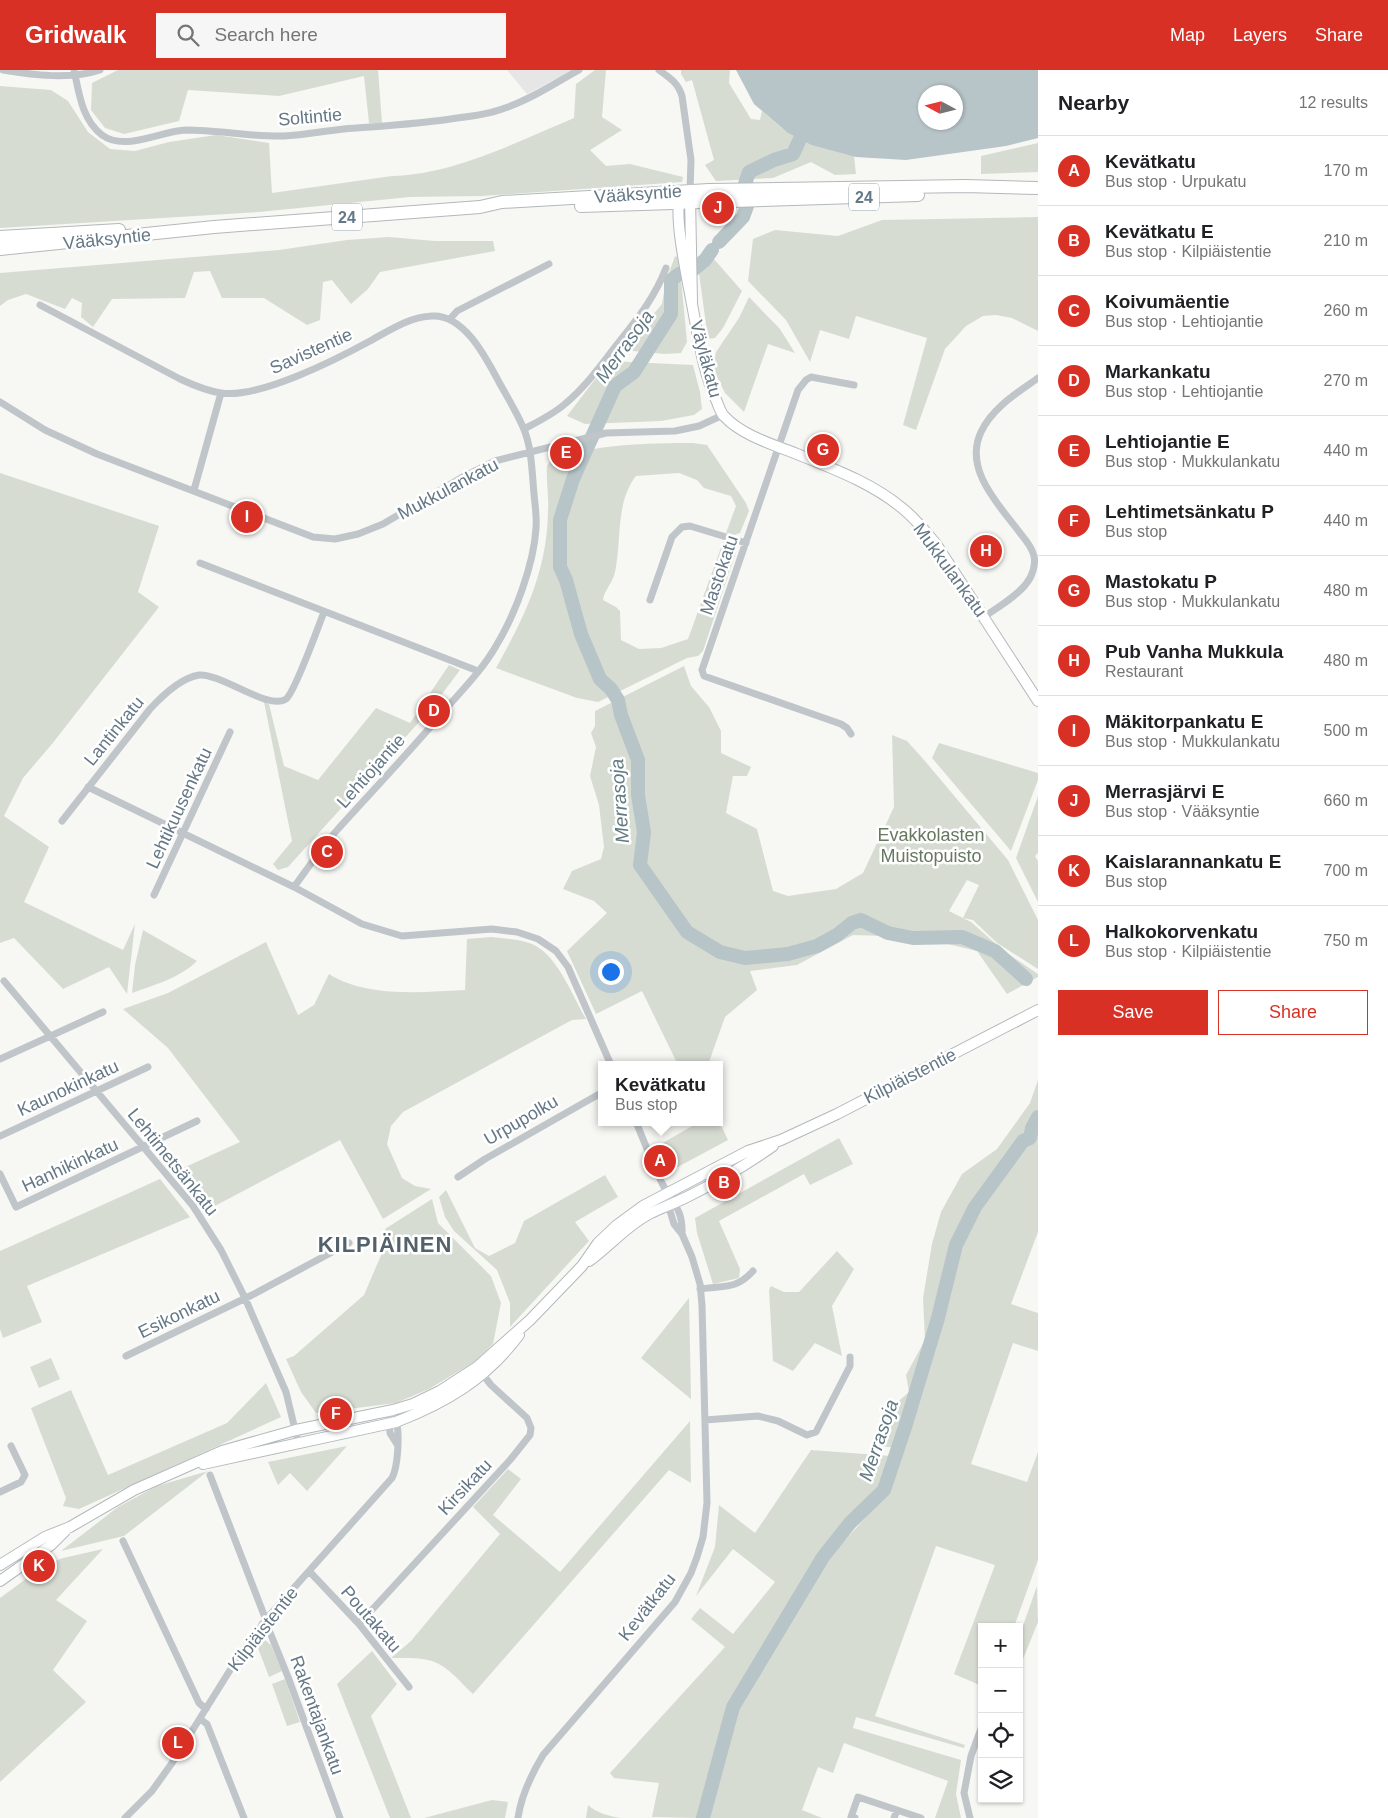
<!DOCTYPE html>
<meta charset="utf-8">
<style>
body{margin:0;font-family:Arial,sans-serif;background:#f6f6f6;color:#202124}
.controls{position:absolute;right:15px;bottom:15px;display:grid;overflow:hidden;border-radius:0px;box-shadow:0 1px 4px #0004}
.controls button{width:45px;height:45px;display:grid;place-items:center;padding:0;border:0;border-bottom:1px solid #e0e0e0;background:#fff;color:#202124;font:25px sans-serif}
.compass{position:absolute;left:918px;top:15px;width:45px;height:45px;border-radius:50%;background:#fff;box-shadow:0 1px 4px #0004;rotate:277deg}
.you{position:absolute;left:610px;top:901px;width:18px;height:18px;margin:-12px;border:4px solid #fff;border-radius:50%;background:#1a73e8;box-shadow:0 0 0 8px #1a73e833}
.badge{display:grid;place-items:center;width:32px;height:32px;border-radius:50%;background:#d93025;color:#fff;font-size:16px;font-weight:700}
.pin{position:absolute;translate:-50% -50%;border:2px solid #fff;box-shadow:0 1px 5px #0006}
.popup{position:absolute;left:598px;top:991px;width:125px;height:65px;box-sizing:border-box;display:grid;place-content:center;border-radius:0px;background:#fff;filter:drop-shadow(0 1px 4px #0005);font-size:16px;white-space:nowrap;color:#757577}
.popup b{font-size:19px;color:#202124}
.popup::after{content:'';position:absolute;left:50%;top:100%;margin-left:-10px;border:10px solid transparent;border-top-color:#fff}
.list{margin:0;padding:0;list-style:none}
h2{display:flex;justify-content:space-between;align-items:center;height:65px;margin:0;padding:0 20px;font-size:21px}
h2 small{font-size:16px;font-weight:400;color:#757577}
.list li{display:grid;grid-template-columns:32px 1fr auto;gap:15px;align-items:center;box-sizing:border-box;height:70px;padding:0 20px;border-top:1px solid #e0e0e0}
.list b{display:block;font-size:19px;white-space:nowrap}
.list p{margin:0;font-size:16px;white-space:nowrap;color:#757577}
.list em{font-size:16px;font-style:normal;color:#757577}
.actions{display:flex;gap:10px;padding:15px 20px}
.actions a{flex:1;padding:11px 0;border:1px solid #d93025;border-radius:0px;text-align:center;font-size:18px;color:#d93025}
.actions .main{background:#d93025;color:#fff}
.icon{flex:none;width:28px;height:28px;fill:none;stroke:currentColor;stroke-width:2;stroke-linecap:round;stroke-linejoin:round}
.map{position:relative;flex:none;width:1038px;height:1748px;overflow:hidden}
header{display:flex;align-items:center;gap:30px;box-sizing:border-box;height:70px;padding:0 25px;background:#d93025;color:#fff}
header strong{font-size:24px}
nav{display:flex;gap:28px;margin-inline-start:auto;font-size:18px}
.search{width:350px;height:45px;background:#f6f6f6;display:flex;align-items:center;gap:12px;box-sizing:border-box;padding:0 18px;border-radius:0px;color:#757577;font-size:19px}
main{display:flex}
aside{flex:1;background:#fff}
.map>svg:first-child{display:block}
</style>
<header>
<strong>Gridwalk</strong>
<div class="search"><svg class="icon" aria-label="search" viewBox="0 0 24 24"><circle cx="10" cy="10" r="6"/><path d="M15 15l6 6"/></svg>Search here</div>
<nav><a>Map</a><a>Layers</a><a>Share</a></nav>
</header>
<main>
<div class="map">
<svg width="1038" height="1748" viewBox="0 0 1038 1748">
<rect width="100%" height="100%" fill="#f7f7f4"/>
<!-- built -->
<path fill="#e5e6e5" d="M507,0h66l-46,24z"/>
<!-- green -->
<path fill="#d7dcd3" d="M118,0h260l4,53h-13l-5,-47 -85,20 -91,-6 -9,31 -55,13 -19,-6 -14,-18 1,-27z
M595,0h11l-4,47 20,13 -32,20 16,16 24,-2 53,13 -1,5 -200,14 -72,1 -151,15 -259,16v-142l51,4 17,11 20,31 22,17 25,2 34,-9 47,-7 53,8 3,50 120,-17c64,-2 124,-34 182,-58l2,-34z
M681,0h49l-1,13 22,36 9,1 2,-9 26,22 23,12 43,11 2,18 -21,1 -24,-13 -38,16 -57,3 -11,-16 9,-5 -22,-80 -6,2 -5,-8z
M1038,73v29l-57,2v-18z
M1038,147v114l-26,-13 -16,-3 -13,1 -17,10 -21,23 -29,81 -13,-5 24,-87 -71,-22 -7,23 -29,-9 -10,32 -24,-42 -38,-39 5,-42 22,-9 63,6 44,-16z
M389,167l46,4h58l2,10 -115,21 -12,17 -17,15 -19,-24 -9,2 -3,38 -13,5 -43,-27h-42l-12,-27 -16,1 -9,26 -73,1 -19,28 -12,-10 1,-14 -10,-5 -7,11 -39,-15 -18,6 -8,6v-33l279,-23 68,-10z
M706,180l36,41 -19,37 -8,10 -7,1 -10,-73z
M675,186l4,2 8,84 -6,11 -16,1 -42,-4 39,-46 4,-23z
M749,227l31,32 15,24 -27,-9 -24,68 -19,-19 -12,-24 3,-17 23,-34z
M609,291l84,4 7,27 2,17 -8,6 -33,6 -76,3 -18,-8z
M693,373l14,2 39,58 3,8 -9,22 -6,2 -8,-2 10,-27 -5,-10 -27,-8 -7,-8 -18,-7 -43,3c-21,27 -14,65 -21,96 -2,11 -11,18 -12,28l13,7 4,4 1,29 18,9 22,-1 27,-9 35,-97 9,3 4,7 -33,99 -5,5 -11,2 -89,44 -21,-4 -81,-30c28,-50 51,-96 52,-156 1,-15 -2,-31 -1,-46l4,-6c44,-16 95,-17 142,-17z
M0,403l159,53 -21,66 21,15 -107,137 -29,34 -19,38 45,31 -25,55 99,48 12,-26 -8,70 -18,-27 -46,22 -49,-51 -14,5z
M449,595l11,5 -30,40 -142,157 -10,3 -5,-6 19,-23 -28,-139 5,2 15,62 34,14 58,-72 34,15z
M684,596l7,20 18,21 12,24v22l30,14 -4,9h-14l-7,37 31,16 16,62 15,5 48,-7 27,-16 31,-66 -2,-72 15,6 18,20 83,99 30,60v49l-41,-26 -24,-23 -10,-2 16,-33 -12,-5 -18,31 22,11 33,29 34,23v3l-31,17 -30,-43 -46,-11 -21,1 -25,-5 -32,-1 -56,30 -47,6 7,19 -32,27 -17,48h-30l-36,-74 -46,23 -29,-63 40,-38 -13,-12 -31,-12 9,-18 29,-12 3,-12 -5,-42 -9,-29 6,-29 -5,-14 4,-7v-15z
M939,673l99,30v7l-27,71 -79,-93z
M1038,726v57l-3,3 3,5v41l-22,-44z
M143,860l54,31c-17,17 -43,24 -65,32l3,-28z
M491,867c15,2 31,2 45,9 23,13 37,51 50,73l-14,1 -169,92 -12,14 -4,18 15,34 13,8 16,3 -48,30 -43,-79 -129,68 -30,-39 59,-27 -72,-94 -45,-39 45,-16 98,-51 32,73 16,-10 15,-31c38,24 94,18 136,16l2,-51z
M1038,1010v152l-27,72 27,9v38l-25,-8 -42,121 56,18 11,-30v108l-24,67h-32v59l-28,-12 41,-109 -59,-19 -61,170 90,29 -1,3 -108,-31 -3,11 108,32 -5,34 5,24h-26l13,-37 -104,-38 -11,30 -15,-6 -16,43 20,8h-114l31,-110 89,-149 61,-67 15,-43 -31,-4 11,-31 25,-22 -3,-17 19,-35 -2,-42 9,-54 9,-32 21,-38 35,-25 33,-46z
M719,1051l9,19 -54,29 -13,-25 38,-22z
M839,1068l14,26 -43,21 -6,-11 -85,47 21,48 -1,9 -26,6 -16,-51 -2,-15z
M605,1105l13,22 -43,25 14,19 -79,86v-24l-13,-33 -43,-39 -9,-14 -6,-20 7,-7 29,58 14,8 26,-13 9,-22z
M160,1109l30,38 -163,69 15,36 -39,16 -3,-9v-78z
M432,1129l6,24 53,53 10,27 -8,41 -19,18 -45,27 -33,14 -80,10 -15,-21 -15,-33 8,-3 70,-61 24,-56 -3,-10z
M837,1181l17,18 -22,37 10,50 -27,-13 -22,28 -20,-10 -4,-71 2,-4 13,6h15z
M689,1228l2,101 -50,-41z
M51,1288l9,21 -21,9 -9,-21z
M266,1313l15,34 -202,92 -16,-3 3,-8 -35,-90 40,-18 37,85 119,-52z
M690,1351l1,62 -22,-13 -196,224c-12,-11 -25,-28 -41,-33 -13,-4 -28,-3 -41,-3l20,-17 89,-107 -27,-27 35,-38 13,10 -28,36 67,57z
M347,1376l-40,45 -17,-18 -12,12 -10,-23z
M811,1380l80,6 -11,32 -48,51 -13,17 -90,150 -32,112 -45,-1 7,-34 -45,-5 -4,-5 115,-126 -34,-28 9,-11 33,26 42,-52 -42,-33 -37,47 19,-49 4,-42 36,28z
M208,1401l-84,65 -63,15 57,-44 39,-21z
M103,1479l-47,51 31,21 -34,49 33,32 -86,80v-184l45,-33 18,-7z
M1037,1516l1,36 -19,47v-32z
M265,1570l6,5 11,26 -13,6 -11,-29z
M372,1581l25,33 -26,32 40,102h-21l-53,-134z
M285,1609l15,43 -13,4 -15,-42z
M492,1730l16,2 -3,16h-81z
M588,1735c9,8 20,11 33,13h-35z"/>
<!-- water -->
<path fill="#b7c4c8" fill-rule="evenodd" d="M736,0h302v68l-32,8 -100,14 -50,-3 -45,-12 -23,-12 -34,-29zM926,22h30v30h-30z"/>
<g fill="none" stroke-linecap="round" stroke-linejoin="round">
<!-- river -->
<path stroke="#b7c4c8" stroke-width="14" d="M745,114l4,-12 25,-12 19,-6 7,-15
M719,172l24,-25 4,-11
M694,199l11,-9 7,-10
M679,204l-8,6v34l-37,58 -19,14 -42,93 -13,41v47l6,13 15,54 19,45 11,10 7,11 3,15 17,45v35l6,37 -4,33 47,67 33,20 25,6 43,-4 29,-8 20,-11 15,-12 9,-3 27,13 25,5 49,-1 33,14 31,28
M703,1748l30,-111 90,-150 27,-34 34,-33 22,-66 32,-106 18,-73 19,-38 48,-66 7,-3 2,-10 6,-11"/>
<!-- secondary casing -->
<g stroke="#b2b9bd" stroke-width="12">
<path id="secondary" d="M690,126l2,106
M680,128c-6,20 7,79 11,101 7,35 11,71 26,103 2,5 4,11 7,14 17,19 50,29 73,38 37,15 75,29 105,54 13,10 23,23 34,36l102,157
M589,1191c21,-15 37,-35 60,-47 12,-6 26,-11 38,-17 30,-15 59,-32 86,-51
M203,1394l193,-42c51,-20 90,-43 123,-87
M0,1495l45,-28 25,-10 64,-37 88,-39 74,-21 97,-20 20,-6 27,-13 37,-24 53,-47 52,-54 16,-23 19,-18 26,-19 105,-55 33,-11 56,-26 201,-104
M0,1511l51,-36 14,-14"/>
</g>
<!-- highway casing -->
<g stroke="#b3b8bb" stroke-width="14">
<path id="highway" d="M581,136l337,-11
M0,167l119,-7
M0,179l214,-22 266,-20 22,-5 207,-12 256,-4 71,2"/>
</g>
<!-- street -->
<path stroke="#c0c5c9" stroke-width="7" d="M3,0c31,5 67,10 97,0
M74,0c5,23 8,50 28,65 23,17 58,-4 84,-5 33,0 65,7 98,6 20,-1 40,-5 60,-7 38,-3 76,-5 113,-11 17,-2 33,-4 48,-10 27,-9 50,-25 74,-38
M659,0c11,8 19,13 23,26l9,64 -1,31
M40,235l140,74c13,6 27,12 41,14 38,6 116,-34 149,-52 20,-11 39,-24 62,-25 33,-2 55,44 68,68 8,14 17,29 23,43 9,20 9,46 11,67 1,11 3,23 2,34 -2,36 -21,87 -40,118 -12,21 -29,39 -45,57 -36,43 -75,84 -113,126 -16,18 -30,39 -44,58
M450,249l7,-8 92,-47
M0,332l45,28 52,24 216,83 22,2 23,-5 25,-10 78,-46 34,-17 111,-28 69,-2 24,-5 24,-11
M524,359c15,-8 30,-15 42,-26 18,-15 32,-34 46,-52 21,-27 42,-51 54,-83
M194,420l27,-97
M200,493l278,108
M650,530l22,-63 10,-10 8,-1 56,17
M984,547c14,-10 32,-20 42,-33 6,-7 10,-19 8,-28 -2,-9 -9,-17 -14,-23 -20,-27 -57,-63 -39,-101 11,-24 36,-39 57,-54
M851,664l-4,-6 -6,-4 -137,-48 -2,-6 96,-280 8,-10 5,-3 43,8
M88,717l206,100 68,37 40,12 90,-7 25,3 21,7 18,12 12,16 43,98
M62,751l88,-112c12,-13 30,-31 49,-34 22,-2 70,36 87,24 9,-7 32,-72 38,-87
M154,825l76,-163
M4,911l189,225 28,44 24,48 41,94 12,50
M0,989l103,-47
M636,1052c8,20 16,39 25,59 10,22 22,26 21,53
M0,1066l148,-69
M0,1104l16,33 181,-86
M458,1107l27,-18 116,-66
M700,1219c24,-4 36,1 53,-18
M126,1286l126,-61 97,-52
M389,1349l1,14 7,11
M705,1350l53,-4 20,5 29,14 9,-3 34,-66v-9
M210,1405l54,140 3,3
M0,1422l21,-10 4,-7 -14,-29
M123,1471l76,162 7,6
M309,1501l50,53 50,63
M262,1554l7,6 19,47 52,141
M359,1554l151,-164 20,-25 1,-7 -4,-10 -36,-33 -11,-14
M200,1649l7,5 37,94
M125,1748l27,-27 20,-28 60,-96 35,-49 125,-140c6,-11 8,-45 4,-56 -2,-5 -7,-7 -13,-9
M518,1748c3,-22 13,-43 25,-63l132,-153 16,-29 6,-16 6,-20 4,-34 -5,-198 -2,-21 -8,-27 -10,-23 -8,-10 -7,-23
M855,1748l-4,-1 7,-20 63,21
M894,1748l3,-8
M970,1748l-6,-25 7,-37 11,-30"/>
<!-- secondary -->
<use href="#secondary" stroke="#fff" stroke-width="10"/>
<!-- highway -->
<use href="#highway" stroke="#fff" stroke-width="12"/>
</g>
<g text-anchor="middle" stroke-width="5" stroke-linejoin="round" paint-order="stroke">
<!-- shield labels -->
<g fill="#fff" stroke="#93a0aa" stroke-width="1">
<rect x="849" y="113.5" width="30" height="27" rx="4"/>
<rect x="332" y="133.5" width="30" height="27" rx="4"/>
</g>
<g font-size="16" font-weight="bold" fill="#657886">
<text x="864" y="133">24</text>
<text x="347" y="153">24</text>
</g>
<!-- street labels -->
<g font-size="18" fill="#657886" stroke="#fff">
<text transform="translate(310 47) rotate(-5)" y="6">Soltintie</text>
<text transform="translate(638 124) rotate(-4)" y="6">Vääksyntie</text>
<text transform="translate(107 169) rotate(-6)" y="6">Vääksyntie</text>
<text transform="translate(311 281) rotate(-24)" y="6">Savistentie</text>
<text transform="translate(706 289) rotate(75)" y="6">Väyläkatu</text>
<text transform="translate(448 419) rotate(-28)" y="6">Mukkulankatu</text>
<text transform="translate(950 500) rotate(54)" y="6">Mukkulankatu</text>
<text transform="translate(719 505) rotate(-71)" y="6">Mastokatu</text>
<text transform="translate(114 661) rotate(-51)" y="6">Lantinkatu</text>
<text transform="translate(371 701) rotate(-48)" y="6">Lehtiojantie</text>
<text transform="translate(179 738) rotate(-65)" y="6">Lehtikuusenkatu</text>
<text transform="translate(910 1006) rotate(-27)" y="6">Kilpiäistentie</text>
<text transform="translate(68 1018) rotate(-25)" y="6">Kaunokinkatu</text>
<text transform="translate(521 1050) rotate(-30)" y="6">Urpupolku</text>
<text transform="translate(173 1092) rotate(51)" y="6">Lehtimetsänkatu</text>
<text transform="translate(70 1095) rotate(-25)" y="6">Hanhikinkatu</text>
<text transform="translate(179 1244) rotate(-26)" y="6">Esikonkatu</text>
<text transform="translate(465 1417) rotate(-47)" y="6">Kirsikatu</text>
<text transform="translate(647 1537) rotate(-52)" y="6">Kevätkatu</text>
<text transform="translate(371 1549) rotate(49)" y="6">Poutakatu</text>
<text transform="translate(263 1559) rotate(-52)" y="6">Kilpiäistentie</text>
<text transform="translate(317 1645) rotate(70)" y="6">Rakentajankatu</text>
</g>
<!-- park labels -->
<g font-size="18" fill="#667860" stroke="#fff">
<text x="931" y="771">Evakkolasten<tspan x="931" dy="21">Muistopuisto</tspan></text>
</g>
<!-- water labels -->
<g font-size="19" font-style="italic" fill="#617a83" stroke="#fff">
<text transform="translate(624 276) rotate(-54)" y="7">Merrasoja</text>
<text transform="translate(619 731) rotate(-94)" y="7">Merrasoja</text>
<text transform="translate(878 1370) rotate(-71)" y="7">Merrasoja</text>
</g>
<!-- district labels -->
<g font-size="22" font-weight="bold" letter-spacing="1" fill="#53616b" stroke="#fff">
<text x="385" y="1182">KILPIÄINEN</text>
</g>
</g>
</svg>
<div class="controls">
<button>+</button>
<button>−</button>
<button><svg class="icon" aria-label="locate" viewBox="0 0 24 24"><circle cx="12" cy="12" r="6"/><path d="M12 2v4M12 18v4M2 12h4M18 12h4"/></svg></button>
<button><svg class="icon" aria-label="layers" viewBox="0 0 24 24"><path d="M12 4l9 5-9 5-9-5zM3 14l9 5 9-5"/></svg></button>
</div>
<svg class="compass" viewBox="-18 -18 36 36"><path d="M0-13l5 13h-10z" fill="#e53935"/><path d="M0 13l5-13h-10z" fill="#757577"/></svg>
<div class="you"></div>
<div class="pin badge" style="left:660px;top:1091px">A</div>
<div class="popup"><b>Kevätkatu</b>Bus stop</div>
<div class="pin badge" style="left:724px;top:1113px">B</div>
<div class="pin badge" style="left:327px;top:782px">C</div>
<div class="pin badge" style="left:434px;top:641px">D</div>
<div class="pin badge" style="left:566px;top:383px">E</div>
<div class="pin badge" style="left:336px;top:1344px">F</div>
<div class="pin badge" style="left:823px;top:380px">G</div>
<div class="pin badge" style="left:986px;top:481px">H</div>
<div class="pin badge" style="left:247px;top:447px">I</div>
<div class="pin badge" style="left:718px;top:138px">J</div>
<div class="pin badge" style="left:39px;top:1496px">K</div>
<div class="pin badge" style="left:178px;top:1673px">L</div>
</div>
<aside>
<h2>Nearby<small>12 results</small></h2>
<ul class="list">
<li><span class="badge">A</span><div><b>Kevätkatu</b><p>Bus stop · Urpukatu</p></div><em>170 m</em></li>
<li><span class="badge">B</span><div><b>Kevätkatu E</b><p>Bus stop · Kilpiäistentie</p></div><em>210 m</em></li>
<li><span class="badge">C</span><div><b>Koivumäentie</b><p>Bus stop · Lehtiojantie</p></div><em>260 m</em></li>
<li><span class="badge">D</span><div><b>Markankatu</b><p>Bus stop · Lehtiojantie</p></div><em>270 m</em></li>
<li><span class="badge">E</span><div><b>Lehtiojantie E</b><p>Bus stop · Mukkulankatu</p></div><em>440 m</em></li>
<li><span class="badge">F</span><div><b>Lehtimetsänkatu P</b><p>Bus stop</p></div><em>440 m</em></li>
<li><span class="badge">G</span><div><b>Mastokatu P</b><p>Bus stop · Mukkulankatu</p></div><em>480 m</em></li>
<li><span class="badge">H</span><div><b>Pub Vanha Mukkula</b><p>Restaurant</p></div><em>480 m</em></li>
<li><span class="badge">I</span><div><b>Mäkitorpankatu E</b><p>Bus stop · Mukkulankatu</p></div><em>500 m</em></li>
<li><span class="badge">J</span><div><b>Merrasjärvi E</b><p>Bus stop · Vääksyntie</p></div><em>660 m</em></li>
<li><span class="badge">K</span><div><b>Kaislarannankatu E</b><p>Bus stop</p></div><em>700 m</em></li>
<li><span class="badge">L</span><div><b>Halkokorvenkatu</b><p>Bus stop · Kilpiäistentie</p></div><em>750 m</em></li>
</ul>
<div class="actions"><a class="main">Save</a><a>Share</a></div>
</aside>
</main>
